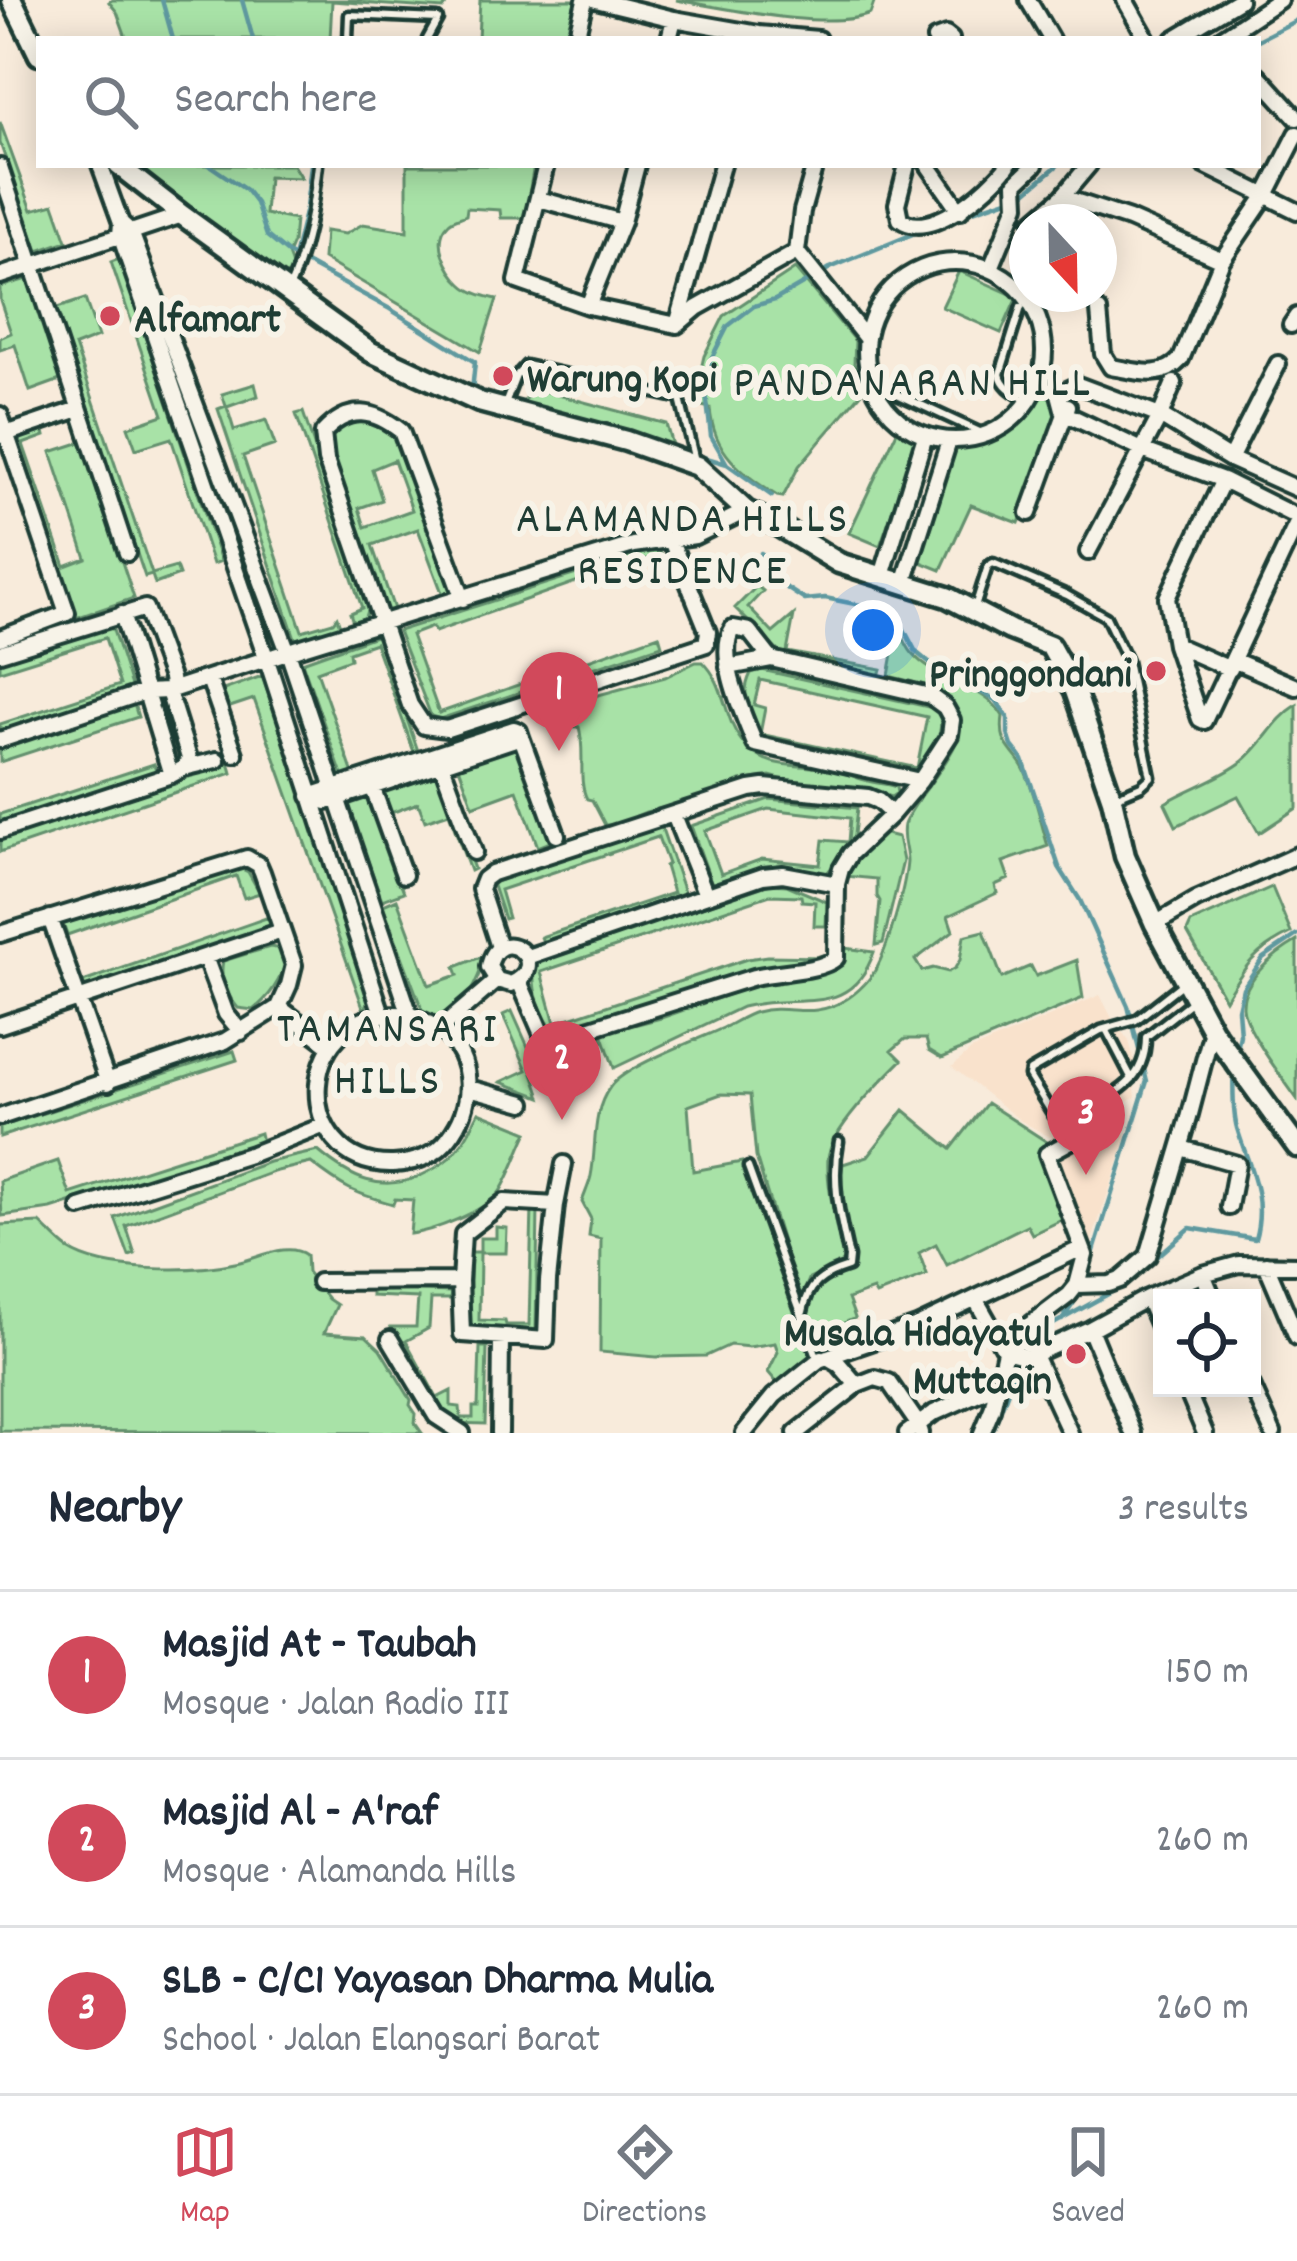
<!DOCTYPE html>
<meta charset="utf-8">
<style>
body{margin:0;font-family:Dekko,sans-serif;background:#f2f2f3;color:#1f2937}
.controls{position:absolute;right:36px;bottom:36px;display:grid;overflow:hidden;border-radius:0px;box-shadow:0 6px 30px #0003}
.controls button{width:108px;height:108px;display:grid;place-items:center;padding:0;border:0;border-bottom:3px solid #e0e1e3;background:#fff;color:#1f2937;font:60px sans-serif}
.compass{position:absolute;left:1009px;top:204px;width:108px;height:108px;border-radius:50%;background:#fff;box-shadow:0 6px 30px #0003;rotate:158deg}
.you{position:absolute;left:873px;top:630px;width:42px;height:42px;margin:-30px;border:9px solid #fff;border-radius:50%;background:#1a73e8;box-shadow:0 0 0 18px #1a73e833}
.badge{display:grid;place-items:center;width:78px;height:78px;border-radius:50%;background:#d1495b;color:#fff;font-size:39px;font-weight:700}
.pin{position:absolute;translate:-50% -99px;filter:drop-shadow(0 3px 6px #0008)}
.pin::after{content:'';position:absolute;top:63px;width:42px;height:36px;background:inherit;clip-path:polygon(0 0,100% 0,50% 100%)}
.list{margin:0;padding:0;list-style:none}
h2{display:flex;justify-content:space-between;align-items:center;height:156px;margin:0;padding:0 48px;font-size:51px}
h2 small{font-size:39px;font-weight:400;color:#747a83}
.list li{display:grid;grid-template-columns:78px 1fr auto;gap:36px;align-items:center;box-sizing:border-box;height:168px;padding:0 48px;border-top:3px solid #e0e1e3}
.list b{display:block;font-size:45px;white-space:nowrap}
.list p{margin:0;font-size:39px;white-space:nowrap;color:#747a83}
.list em{font-size:39px;font-style:normal;color:#747a83}
.icon{flex:none;width:66px;height:66px;fill:none;stroke:currentColor;stroke-width:2;stroke-linecap:round;stroke-linejoin:round}
.map{position:relative;flex:none;width:1297px;height:1433px;overflow:hidden}
.search{position:absolute;background:#fff;box-shadow:0 6px 30px #0003;left:36px;right:36px;top:36px;height:132px;display:flex;align-items:center;gap:30px;box-sizing:border-box;padding:0 42px;border-radius:0px;color:#747a83;font-size:45px}
.sheet{height:660px;background:#fff}
nav{display:flex;justify-content:space-around;align-items:center;box-sizing:border-box;height:168px;border-top:3px solid #e0e1e3;background:#fff;font-size:33px;color:#747a83}
nav a{display:grid;justify-items:center;gap:6px}
nav .on{color:#d1495b}
.map>svg:first-child{display:block}
</style>
<div class="map">
<svg width="1297" height="1433" viewBox="0 0 1297 1433">
<rect width="100%" height="100%" fill="#f8ebdb"/>
<filter id="ink" filterUnits="userSpaceOnUse"><feTurbulence type="fractalNoise" baseFrequency=".00833" numOctaves="2"/><feDisplacementMap in="SourceGraphic" scale="24" xChannelSelector="R" yChannelSelector="G"/><feConvolveMatrix kernelMatrix="1 2 1 2 8 2 1 2 1" color-interpolation-filters="sRGB"/></filter>
<g filter="url(#ink)">
<!-- built -->
<path fill="#f9e2cc" d="M1100,995l13,25 16,21 10,35 -5,4 2,17 -79,44 -36,-20 -69,-54 19,-17z
M1115,1120l12,17 -39,115 -39,-98z"/>
<!-- green -->
<path fill="#a8e2a7" stroke="#64906e" stroke-width="3" fill-rule="evenodd" d="M112,0h338l-7,9 -111,-8 -2,38h-205l1,-2 -9,-25 -8,-10z
M480,0h93l2,2 -10,37h-87z
M676,0h199l-5,14c-43,17 -146,-6 -194,-14z
M0,122l32,88 22,-6 13,37 -29,10 -38,-108z
M128,165h165l8,13 -33,-1 -3,37 30,6 -2,23 -5,12 6,16 -12,6z
M407,165h127l-9,53h-24l-1,-8 -33,-2 -1,7c-6,3 -13,4 -17,8 -18,17 -1,48 13,61 9,9 23,12 35,15l-17,53 -157,-93 2,-28 20,3 18,-10 44,7z
M119,259l102,302 -8,3 -42,-126 -35,11 -8,-22 35,-12 -52,-153z
M795,269l60,72 -1,22 9,28 -64,75 -16,31 -6,-1c-35,-23 -64,-43 -67,-88l-17,-4 11,-48 20,-40z
M959,271l58,26 -16,36 -59,-26z
M27,279l36,100 -33,12 -15,-46 -15,5v-12l11,-5 -11,-33v-13z
M85,299l13,38 -23,9 77,228 24,-7 3,8 -24,9 -3,-9 -7,2 -91,-268z
M255,384l3,12 -31,11 7,23 32,-10 9,25 -32,11 59,175 31,-9 4,-5 4,12 -44,15 -79,-235 8,-3 -4,-12z
M536,389l130,35 6,21 -149,-43z
M1038,392l15,7 6,21 -40,103 -48,-18 -30,65 -25,-10 38,-116c44,-8 60,-14 84,-52z
M303,412l65,195 -3,10 -11,8 -4,-12 12,-5 -66,-194z
M372,419l21,14 60,162 -9,3 -26,-69 -46,16 24,70 -7,3 -60,-170 -1,-12 20,-15zM394,460l18,50 -47,17 -6,-19 23,-8 -10,-31z
M899,427l19,12 -38,107 -31,-13z
M43,428l2,8 -22,8 42,122 21,-8 -35,-106 31,-10 52,156 -61,21 -61,-181z
M658,548l3,6 -27,10 -2,-2 -197,70 -3,-5 -21,8 28,78 220,-78 3,10 -222,74 -9,-3 -33,-85z
M757,586l6,5 -15,16 25,26 21,-18 -7,37 94,17 -2,7 -93,-17 -51,-51z
M111,624l22,68 -133,43v-11l120,-39 -15,-47 -105,33v-12z
M898,626c4,8 8,20 14,27 25,30 71,30 91,63 -4,32 9,31 21,53 10,19 17,55 24,77l-45,16 6,17 -14,6 2,8 -49,23 5,15 -38,29 7,11 11,-3 15,4 7,-4 5,-8 4,-24 20,-5 18,47 29,-12 5,10 41,-16 6,38 -141,60 -13,-8 -3,-11h-21l-13,11 10,10c-21,21 -71,70 -74,98 -2,31 11,74 16,105l-35,16 -9,22 -44,-144 -6,-62 -29,-1 -33,12 5,65 49,-9 53,145 15,50 -32,27 -10,-12 10,-20 -3,-9 -26,4 -19,-2 -24,11 -50,1 -56,-5 1,-113 -12,-3 2,-17 -9,-17c3,-9 7,-17 9,-26 6,-29 0,-63 19,-89 15,-21 87,-47 113,-59 11,-5 22,-13 33,-16 34,-9 53,9 89,-12 9,-5 21,-16 27,-25 15,-20 33,-88 35,-113 0,-13 -6,-24 -3,-37 9,-28 68,-80 55,-112 -9,-26 -48,-31 -70,-37z
M378,635l40,116 -4,1 -39,-109 -26,9 1,7 -33,12 36,103 -10,4 -41,-116z
M696,662h7c24,23 20,59 42,83 22,24 49,19 78,23 17,2 30,9 45,13 10,3 18,2 28,6l1,6 -6,4 -32,-9 -57,-3 -32,-9 -29,5 -40,18 -55,13 -10,4 -11,9h-20l-13,-25 -5,-1c-10,-19 -1,-47 -8,-72l-28,-2 -5,-4v-7l4,-6 115,-31z
M762,670l171,38 6,3c7,25 -9,45 -22,65l-159,-35c0,-26 -22,-37 -7,-68zM760,680l167,37 -10,51 -157,-34 5,-26 -11,-3z
M262,676l111,318 -9,16 -110,-311 -30,10 -6,-17z
M134,704l4,13 -138,45v-14z
M1297,705v103l-38,25 -21,-37 -62,30 -11,-23c24,-15 55,-24 78,-42 21,-17 31,-42 54,-56z
M516,742l37,99 -15,6 -21,-57 -44,16 -15,-42z
M229,762l3,11 -232,79v-13z
M154,764l3,9 -157,51v-10z
M439,769l35,100 -4,2 -21,-58 -24,8 -7,-18 -30,11 -8,-24z
M368,792l36,100 -22,8 -36,-100z
M769,799l88,9 -4,35 -27,31 -60,-6 -53,19 -22,-61zM768,809l82,9 -2,24 -25,-2 -3,25 -58,-6 -41,15 -16,-43z
M661,826l24,69 -142,47 -2,-5 132,-44 -8,-27 3,-2 -10,-27 -158,53 8,28 -4,1 -12,-36z
M882,833l16,4 5,24 -20,82 -7,2 4,-44 -3,-5v-17l-32,-3 6,-16z
M233,865l15,7 12,21 -16,5 -8,-22 -169,59 -4,-11z
M770,884l17,1 40,17 -1,24h-12l1,-24 -13,-1 -1,-5 -31,-1 -229,77 14,51 192,-64 20,-3 58,1v5l-24,-1 -1,3 -14,-1 -1,4 -35,3 -191,65c-18,-15 -31,-52 -22,-73z
M1272,887l19,46c-36,17 -46,33 -66,66l-38,-67 4,-9z
M397,899l32,86 29,-10 -3,-8 31,-12c-8,25 -21,57 -47,66l-16,-9 -40,-107z
M269,917l3,11 -186,64 -3,-10z
M1297,941v158c-13,-19 -53,-71 -54,-92 -1,-28 33,-54 54,-66z
M270,947l12,2 5,10c-6,21 -17,38 -34,51l-15,-2c-12,-14 -19,-29 -15,-47z
M845,948l29,4c-24,69 -77,40 -132,55l-128,61 -12,-35 59,-15 109,-38 52,-6 17,-7z
M512,1011l21,47 66,-25 3,9 -71,26 10,29 -40,-15 26,-12 -24,-55z
M234,1051l3,9 -237,77v-10z
M987,1103l60,39 -3,16 22,60 -34,16 -5,-9 -80,40 -11,-21 -17,9 8,22 -51,20 -3,-5 -25,9 7,19 -39,17 -9,-21 9,-26 37,-24c-5,-33 -18,-66 -10,-100l25,-8 36,-46 47,39z
M479,1112l49,20c-8,15 -20,51 -30,62 -16,18 -64,37 -88,40l3,-34 -18,-1 -2,5c-39,-11 -50,-16 -82,-41l-38,9 -147,54 9,28 -6,2 -14,-38 154,-56 49,-11c32,27 63,43 104,24 15,-7 28,-15 38,-29 8,-10 13,-23 19,-34z
M260,1133l2,9 -211,67 -49,7 -2,-35 58,-20 12,33z
M532,1207h6l-2,124 -67,-2 2,-77h9v-14h16v-11l11,1 -1,25h-26l-1,67 26,1 1,4h23z
M40,1223c9,8 18,19 28,26 36,24 126,23 167,14 23,-4 52,-22 71,-8l1,17 21,27 9,6 -13,28 42,3 14,13 31,51 -1,5 6,9 -1,9 7,10 -422,-2v-206z
M372,1289l79,3 -1,7h-19l-2,29 -23,13 31,57 14,-7v15l9,1 1,11h12v-11h5l2,-60h7l-2,77 -34,-1 -13,-11 -47,-85h25l2,-29 -46,-2z"/>
<g fill="none" stroke-linecap="round" stroke-linejoin="round">
<!-- stream -->
<path stroke="#5e999f" stroke-width="4.5" d="M162,0l11,39
M242,0l11,39
M1258,40l39,-20
M209,165l37,25 10,13 11,33 22,18 101,55 85,53 -3,29 2,1
M964,214l61,-21 33,-28
M294,258l12,-50 5,-43
M669,447l58,17
M772,496l-45,-32 -16,-28 -6,-52 5,-23 18,-35 26,-20 21,-6 55,-32 95,-39
M761,553l2,8 16,22 26,17 20,-2 55,11 18,9 18,34 12,10 17,12 51,26 12,18v16l4,12 11,14 36,107 21,33 48,106 19,75 -62,199
M1236,1054l4,-19 -2,-26 5,-21 20,-30 34,-23
M1149,1264l41,-36 65,11c12,-43 -6,-71 -18,-111 -5,-18 -3,-39 -4,-57
M1062,1320l20,-29
M992,1433l36,-95 93,-51"/>
<!-- service casing -->
<g stroke="#1f3d34" stroke-width="15">
<path id="service" d="M348,39l1,-24 89,4 -11,20
M289,289c18,-41 24,-80 29,-124
M1021,307l-21,67c3,14 17,20 29,28
M869,381l117,54
M504,407l12,-31 10,-11 154,34 15,62
M975,607l13,-41 5,-3 74,32 39,22 21,44 24,116 -10,9 -26,11
M1183,983l-47,37 -35,10 -71,41 -1,5 24,39 4,4h6c40,-20 83,-30 83,-82l46,-36
M1106,1029l26,50
M748,1167l69,190
M803,1312c5,-28 19,-37 45,-45l1,-10c-9,-40 -18,-75 -10,-116"/>
</g>
<!-- minor casing -->
<g stroke="#1f3d34" stroke-width="22">
<path id="minor" d="M596,0l78,19 85,15 59,5
M1028,0l23,39
M1125,0l22,39
M576,39l9,-39
M669,39l5,-20
M935,39l11,-4 5,4
M1174,39l65,-39
M1220,39l59,-39
M1258,75l39,43
M100,165l21,58 10,9 157,420 122,363c10,5 23,9 32,16 34,29 32,75 7,107 -13,18 -34,25 -56,26 -106,3 -100,-164 17,-149
M546,165l-29,116 71,25 34,-84 15,-57
M907,165l-10,39 3,15c29,23 90,-30 108,-54
M928,165l32,46
M1204,165l93,46
M0,167l127,386
M1062,197l67,22 93,41
M539,199l83,23
M1033,222l29,-25 27,-32
M121,223l-1,12 147,425 115,354
M797,252l68,85
M866 351a89 89 0 1 1 178 0a89 89 0 1 1-178 0Z
M991,268l26,-63 -1,-22 19,-18
M0,276l182,-61
M588,306l89,19
M1099,311l4,43 8,13c26,4 50,14 70,-8l41,-99 44,-65 31,-61
M677,325l20,-17 100,-56 5,-41 13,-46
M677,325l45,-160
M1291,325l6,-9
M1059,394l5,19 78,37 81,30 74,37
M1059,394l19,-9 82,31 14,-33
M0,415l67,198 -67,25
M0,436l79,-27
M1230,459l48,-95
M1223,480l-56,118 8,47 25,74 4,2 93,-198
M1029,513l39,-107
M1088,552l72,-136 70,43 67,30
M882,576l43,-140
M904,583l45,-142
M463,599l-62,-168c-27,-21 -52,-27 -78,2l3,27 84,245 14,21 23,3 259,-85 2,-12 -38,-94
M122,614l49,161
M1175,645l55,24
M0,653l145,-45 26,70 1,8 -4,5 21,67 -5,10 -13,7 -171,56
M771,659l-22,-28 -16,-3c-18,27 11,88 22,116l165,37
M1233,660l63,27
M209,679l26,75
M521,737l36,98
M0,740l145,-48 23,-1 134,-44 331,-102 62,-9 51,-25
M442,765l32,87
M184,768l33,-8
M372,786l32,89
M310,796l204,-67 5,2 2,6 -195,65
M674,815l32,80
M50,918l58,165
M1155,924l41,-24 101,-45
M0,934l247,-76 12,7 3,7 32,93 -5,20 -10,22 50,38
M499,947l-19,-58 4,-10 8,-6 258,-84 14,-2 104,10 10,4 14,13
M205,957l21,57 15,18
M527,957l236,-81 20,-2 54,10
M519,981l22,51 5,6 7,2 201,-63c24,-6 65,-5 82,-19l1,-74 4,-15 9,-15 42,-40 28,-33 30,-46 2,-15 -7,-13 -15,-11 -159,-37 -43,8
M0,1025l282,-94
M440,1029l57,-49 14,4c45,-20 -13,-65 -22,-17l8,13
M469,1088l55,15
M0,1117l225,-76 54,-34
M1181,1148l56,16 -8,43
M504,1202l52,3 -8,76 -2,59 -84,-6 -2,-53 3,-47z
M556,1205l8,-41
M80,1208l172,-54 73,-29
M1266,1264l31,73
M1203,1274l10,24
M319,1282l141,-1
M1077,1285l32,-1 11,-4 28,-24 41,-138 23,-88
M1147,1298l15,35
M976,1300l29,51 -13,58 -10,24
M1090,1329l43,104
M390,1339l46,77 26,17
M1003,1345l66,-50 8,-10 8,-30 -38,-101 64,-35
M1005,1351l23,6 62,-28 57,-31 56,-24 36,-10 58,1
M1034,1355l36,78
M827,1357l12,7 18,21 18,-7 14,4 29,42 3,9
M1252,1386l21,47
M1186,1388l19,45
M500,1433l1,-96
M744,1433l30,-37 45,-36 98,-34 165,-78
M796,1433l61,-48
M907,1433l27,-20 51,-23"/>
</g>
<!-- secondary casing -->
<g stroke="#1f3d34" stroke-width="27">
<path id="secondary" d="M12,0l27,55
M118,165l64,50 189,137 108,50 147,39 71,25 49,45 31,14 62,38 108,34 63,33 40,16 25,45 37,108 13,57 30,68 57,106 85,117"/>
</g>
<!-- service -->
<use href="#service" stroke="#f7f3e8" stroke-width="6"/>
<!-- minor -->
<use href="#minor" stroke="#f7f3e8" stroke-width="14"/>
<!-- secondary -->
<use href="#secondary" stroke="#f7f3e8" stroke-width="18"/>
</g>
</g>
<!-- markers -->
<g fill="#d1495b" stroke="#f7f3e8" stroke-width="4.5">
<circle cx="110" cy="316" r="12"/>
<circle cx="503" cy="376" r="12"/>
<circle cx="1156" cy="671" r="12"/>
<circle cx="1076" cy="1354" r="12"/>
</g>
<g text-anchor="middle" stroke-width="12" stroke-linejoin="round" paint-order="stroke">
<!-- poi labels -->
<g font-size="42" font-weight="bold" fill="#1f3d34" stroke="#f7f3e8" text-anchor="start">
<text x="134" y="331">Alfamart</text>
<text x="527" y="391">Warung Kopi</text>
<text x="1132" y="686" text-anchor="end">Pringgondani</text>
<text x="1052" y="1345" text-anchor="end">Musala Hidayatul<tspan x="1052" dy="48">Muttaqin</tspan></text>
</g>
<!-- neighbourhood labels -->
<g font-size="45" letter-spacing="3" fill="#1f3d34" stroke="#f7f3e8">
<text x="913" y="395">PANDANARAN HILL</text>
<text x="683" y="531">ALAMANDA HILLS<tspan x="683" dy="52">RESIDENCE</tspan></text>
<text x="388" y="1041">TAMANSARI<tspan x="388" dy="52">HILLS</tspan></text>
</g>
</g>
</svg>
<div class="controls">
<button><svg class="icon" aria-label="locate" viewBox="0 0 24 24"><circle cx="12" cy="12" r="6"/><path d="M12 2v4M12 18v4M2 12h4M18 12h4"/></svg></button>
</div>
<svg class="compass" viewBox="-18 -18 36 36"><path d="M0-13l5 13h-10z" fill="#e53935"/><path d="M0 13l5-13h-10z" fill="#747a83"/></svg>
<div class="you"></div>
<div class="pin badge" style="left:559px;top:751px">1</div>
<div class="pin badge" style="left:562px;top:1120px">2</div>
<div class="pin badge" style="left:1086px;top:1175px">3</div>
<div class="search"><svg class="icon" aria-label="search" viewBox="0 0 24 24"><circle cx="10" cy="10" r="6"/><path d="M15 15l6 6"/></svg>Search here</div>
</div>
<section class="sheet">
<h2>Nearby<small>3 results</small></h2>
<ul class="list">
<li><span class="badge">1</span><div><b>Masjid At - Taubah</b><p>Mosque · Jalan Radio III</p></div><em>150 m</em></li>
<li><span class="badge">2</span><div><b>Masjid Al - A'raf</b><p>Mosque · Alamanda Hills</p></div><em>260 m</em></li>
<li><span class="badge">3</span><div><b>SLB - C/C1 Yayasan Dharma Mulia</b><p>School · Jalan Elangsari Barat</p></div><em>260 m</em></li>
</ul>
</section>
<nav>
<a class="on"><svg class="icon" aria-label="map" viewBox="0 0 24 24"><path d="M3 6l6-2 6 2 6-2v14l-6 2-6-2-6 2zM9 4v14M15 6v14"/></svg>Map</a>
<a><svg class="icon" aria-label="directions" viewBox="0 0 24 24"><path d="M12 3l9 9-9 9-9-9zM9 14v-3h6M13 9l2 2-2 2"/></svg>Directions</a>
<a><svg class="icon" aria-label="saved" viewBox="0 0 24 24"><path d="M7 4h10v16l-5-4-5 4z"/></svg>Saved</a>
</nav>
